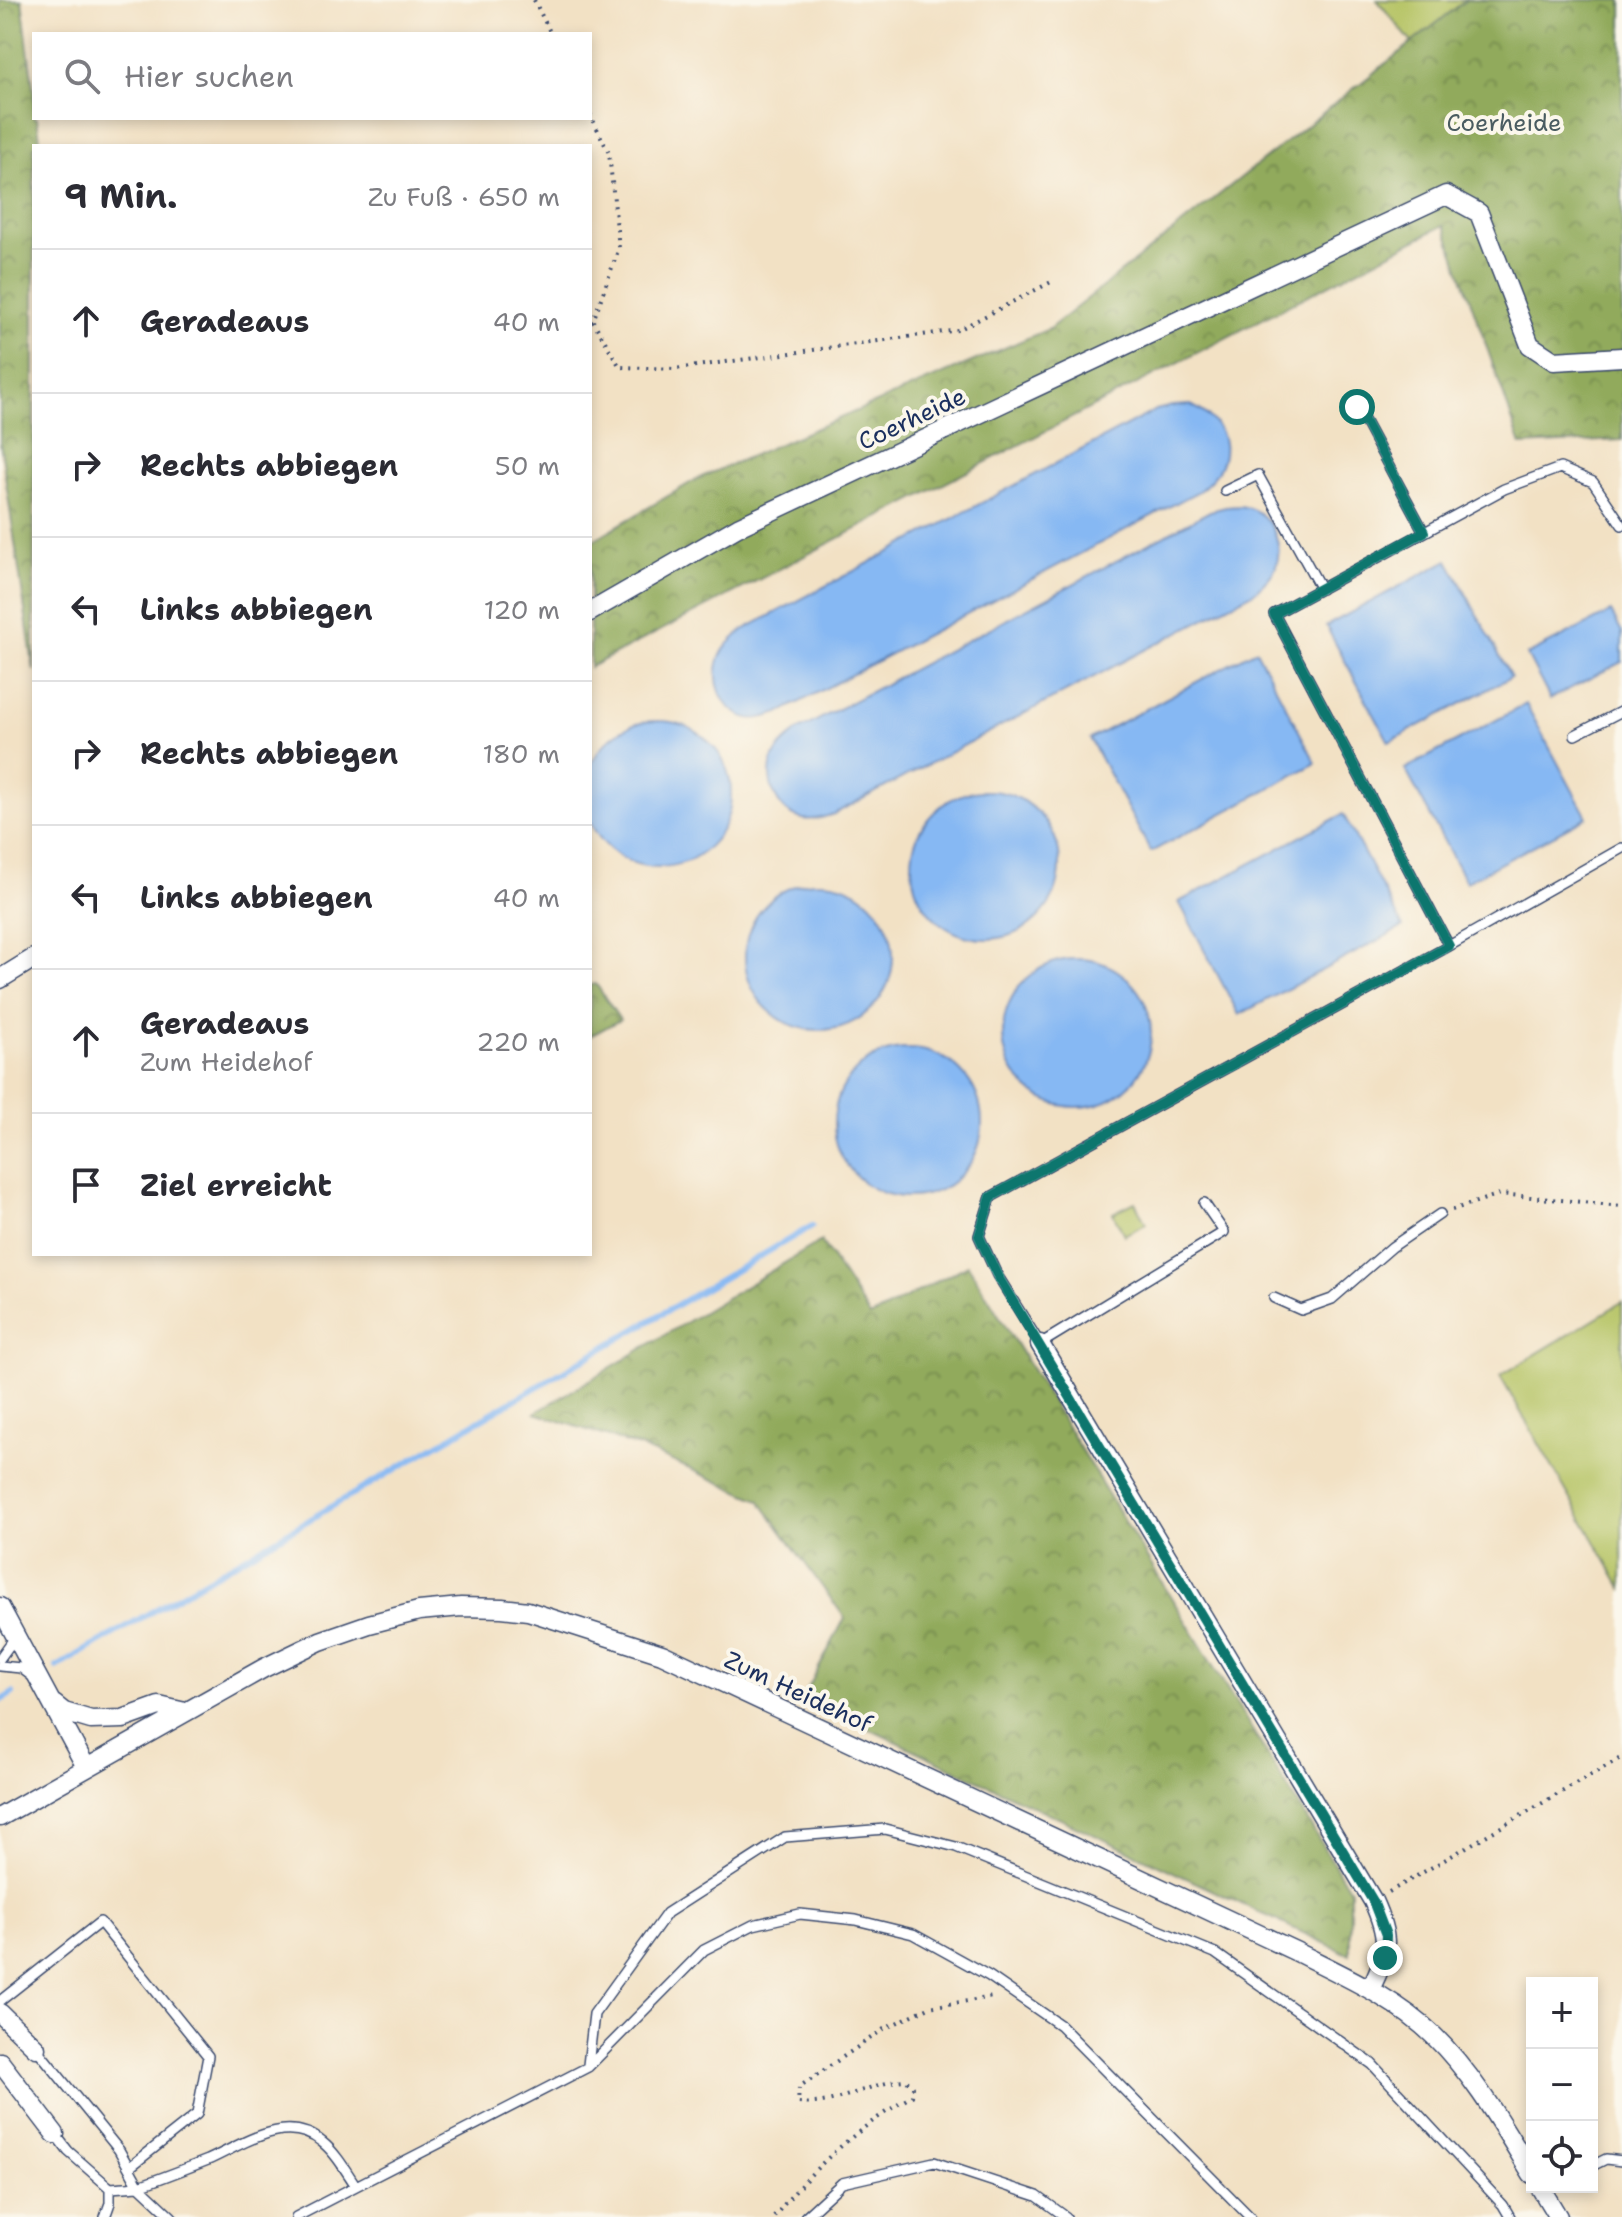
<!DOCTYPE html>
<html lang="de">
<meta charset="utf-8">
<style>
body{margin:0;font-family:"Shantell Sans",sans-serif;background:#f2f2f3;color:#2b2b33}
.controls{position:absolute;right:24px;bottom:24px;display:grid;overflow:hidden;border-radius:0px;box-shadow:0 4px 12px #0003}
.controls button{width:72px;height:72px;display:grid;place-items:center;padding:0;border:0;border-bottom:2px solid #e1e1e2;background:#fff;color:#2b2b33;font:40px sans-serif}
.stop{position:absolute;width:24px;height:24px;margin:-18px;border:6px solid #0f766e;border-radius:50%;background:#fff}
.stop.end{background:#0f766e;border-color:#fff;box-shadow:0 2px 8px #0008}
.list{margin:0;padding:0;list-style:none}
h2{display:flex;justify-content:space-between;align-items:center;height:104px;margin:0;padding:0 32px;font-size:34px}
h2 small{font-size:26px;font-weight:400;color:#7c7c81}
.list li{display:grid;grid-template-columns:52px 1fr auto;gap:24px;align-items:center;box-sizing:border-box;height:144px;padding:0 32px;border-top:2px solid #e1e1e2}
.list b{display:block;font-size:30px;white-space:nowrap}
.list p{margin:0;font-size:26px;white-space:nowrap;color:#7c7c81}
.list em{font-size:26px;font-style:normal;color:#7c7c81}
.icon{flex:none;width:44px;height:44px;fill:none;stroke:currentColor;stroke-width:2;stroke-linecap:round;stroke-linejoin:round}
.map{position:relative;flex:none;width:1622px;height:2217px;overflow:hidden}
.search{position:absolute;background:#fff;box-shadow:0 4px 12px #0003;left:32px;top:32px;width:560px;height:88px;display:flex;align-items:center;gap:20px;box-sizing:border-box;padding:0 28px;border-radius:0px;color:#7c7c81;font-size:30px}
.panel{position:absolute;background:#fff;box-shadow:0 4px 12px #0003;left:32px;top:144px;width:560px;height:1112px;border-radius:0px}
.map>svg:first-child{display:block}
</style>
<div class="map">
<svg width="1622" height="2217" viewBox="0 0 1622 2217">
<defs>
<pattern id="forest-crowns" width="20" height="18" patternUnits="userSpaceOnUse" patternTransform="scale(2)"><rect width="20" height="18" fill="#91aa5c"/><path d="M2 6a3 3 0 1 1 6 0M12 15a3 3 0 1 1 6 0" fill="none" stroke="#768b4f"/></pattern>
</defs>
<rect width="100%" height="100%" fill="#fbf7ec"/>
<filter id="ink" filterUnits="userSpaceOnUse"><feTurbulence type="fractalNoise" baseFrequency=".0125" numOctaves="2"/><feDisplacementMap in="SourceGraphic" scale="16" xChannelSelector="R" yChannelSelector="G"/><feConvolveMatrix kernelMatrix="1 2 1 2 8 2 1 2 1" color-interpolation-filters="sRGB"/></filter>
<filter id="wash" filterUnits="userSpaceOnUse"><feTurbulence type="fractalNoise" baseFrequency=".006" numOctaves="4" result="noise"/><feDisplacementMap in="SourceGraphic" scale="32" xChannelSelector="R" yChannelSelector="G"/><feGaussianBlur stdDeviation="1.8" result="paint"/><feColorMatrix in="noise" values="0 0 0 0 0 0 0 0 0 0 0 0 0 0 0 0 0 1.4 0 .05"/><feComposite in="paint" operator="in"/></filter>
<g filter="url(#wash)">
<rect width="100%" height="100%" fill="#f2e1c4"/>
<!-- green -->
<path fill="#b7c567" stroke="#697a62" stroke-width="2" d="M1377,0h89l-53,44z
M1135,1202l11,22 -22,11 -11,-22z
M1622,1302v286l-122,-212z"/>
<!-- forest -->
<path fill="url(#forest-crowns)" stroke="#566c5d" stroke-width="2" d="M0,0h22l12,94v24h3l4,28h-7v525l-34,-229z
M1466,0h156v440l-101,5 -77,-220 -854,442v-125l107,-63 352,-150z
M596,984l24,36 -30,16v-51z
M821,1241l49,76 98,-52 382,625v65l-547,-257 42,-80 -86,-118 -116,-52 -108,-35z"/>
<!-- water -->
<path fill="#86b8f3" stroke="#5074a8" stroke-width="2" d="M1191,405c42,21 44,58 8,86l-420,222c-10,3 -19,7 -30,5 -28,-6 -40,-41 -27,-65 4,-9 14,-16 21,-23l413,-220 16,-4z
M1226,507c6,0 14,-2 19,0 27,6 40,38 30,62 -5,10 -14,17 -22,24l-419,221c-10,3 -20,7 -31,5 -25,-5 -39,-37 -30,-60 4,-12 15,-19 24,-28l413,-220z
M1448,560l63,117 -122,65 -63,-116z
M1611,612l11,20v30l-72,37 -23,-44z
M1256,650l60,113 -165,89 -61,-113z
M1526,704l61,113 -121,65 -61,-113z
M585 794a73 73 0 1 1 146 0a73 73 0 1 1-146 0Z
M912 865a74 74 0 1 1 148 0a74 74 0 1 1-148 0Z
M1343,814l60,113 -164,88 -60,-113z
M745 956a74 74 0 1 1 148 0a74 74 0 1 1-148 0Z
M1003 1033a74 74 0 1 1 148 0a74 74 0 1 1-148 0Z
M834 1123a74 74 0 1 1 148 0a74 74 0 1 1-148 0Z"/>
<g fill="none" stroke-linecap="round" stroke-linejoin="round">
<!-- stream -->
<path stroke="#86b8f3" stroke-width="6" d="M57,1667l755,-441
M0,1701l13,-8"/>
</g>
</g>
<g filter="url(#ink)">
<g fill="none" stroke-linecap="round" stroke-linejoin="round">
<!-- service casing -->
<g stroke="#3b4a6d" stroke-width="12">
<path id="service" d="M1357,407l67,125
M1225,491l33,-16 63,114
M1575,735l47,-24
M1449,946l-175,-332 230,-125 56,-21 33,14 29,43
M1204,1203l20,29 -184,112 -43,-69 -18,-39 12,-39 458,-251 173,-98
M1274,1298l27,12 31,-11 60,-52 48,-33
M0,1658l16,-22
M0,1666l21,2 12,9
M0,2001l100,-79 108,134 -11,58 -67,53
M36,2048l83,102 20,36 -29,2 -42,-37 -13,-17
M588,2065l6,-51 73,-101 118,-76 100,-8 71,18 259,106 157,111 131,141 7,12
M1592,2166l14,-7 16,2
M105,2217l5,-14v-15
M172,2217l-33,-31c23,-8 46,-17 69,-26 34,-15 78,-48 114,-18 14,11 24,29 34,44l232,-119 116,-117 49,-25 47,-11 56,6 57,14 76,42 71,49 190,192
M296,2217l60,-31
M805,2217l37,-34 92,-21 103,34 29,21"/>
</g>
<!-- minor casing -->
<g stroke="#3b4a6d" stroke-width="21">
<path id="minor" d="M590,612l148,-85 708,-332 33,18 51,132 24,16 68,-4
M0,979l34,-21
M1040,1344l333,557c17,37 16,52 -3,88
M0,1607l86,160
M54,1704l10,8 27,8 32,-1 36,-13 26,6
M0,1817l264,-149 56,-27 49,-17 50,-13 42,-4 41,1 26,3 134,43 635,298c47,24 98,46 136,83 41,40 69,90 99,139
M0,2013l36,35
M0,2062l55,72
M1540,2187l18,30"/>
</g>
<!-- path -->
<path stroke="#3b4a6d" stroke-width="4" stroke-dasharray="2 6" stroke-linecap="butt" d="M534,0l17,34
M590,114l19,39 10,95 -26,73 27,46 55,2 283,-39 97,-50
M1452,1210l48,-16 122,12
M1389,1892l233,-135
M774,2217c38,-49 84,-90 138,-121l1,-9 -7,-7c-37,2 -70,27 -108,23l1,-16 85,-58 45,-22 64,-10"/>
<!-- service -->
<use href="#service" stroke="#fff" stroke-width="9"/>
<!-- minor -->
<use href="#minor" stroke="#fff" stroke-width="18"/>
</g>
</g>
<g fill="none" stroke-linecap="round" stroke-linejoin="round" filter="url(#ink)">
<!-- route -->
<path stroke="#0f766e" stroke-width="10" d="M1357,407l67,125 -150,82 175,332 -458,251 -12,39 18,39 376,626 13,34 -1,23"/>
</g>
<g text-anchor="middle" stroke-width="8" stroke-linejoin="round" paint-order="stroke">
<!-- park labels -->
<g font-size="24" fill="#4a5c61" stroke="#fbf7ec">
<text x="1504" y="131">Coerheide</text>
</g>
<!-- street labels -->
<g font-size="24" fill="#1b2f5e" stroke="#fbf7ec">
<text transform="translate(912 419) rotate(-25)" y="8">Coerheide</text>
<text transform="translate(798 1692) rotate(25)" y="8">Zum Heidehof</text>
</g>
</g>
</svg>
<div class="controls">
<button>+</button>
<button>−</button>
<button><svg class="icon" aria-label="locate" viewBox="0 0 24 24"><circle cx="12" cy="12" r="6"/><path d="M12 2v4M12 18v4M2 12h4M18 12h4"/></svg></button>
</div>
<div class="stop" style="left:1357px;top:407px"></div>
<div class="stop end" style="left:1385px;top:1958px"></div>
<div class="search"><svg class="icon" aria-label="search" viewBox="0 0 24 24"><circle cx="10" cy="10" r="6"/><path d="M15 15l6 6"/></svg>Hier suchen</div>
<section class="panel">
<h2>9 Min.<small>Zu Fuß · 650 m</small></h2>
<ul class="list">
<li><svg class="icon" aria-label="ahead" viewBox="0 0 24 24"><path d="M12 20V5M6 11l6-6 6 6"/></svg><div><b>Geradeaus</b></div><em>40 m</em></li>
<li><svg class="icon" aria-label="right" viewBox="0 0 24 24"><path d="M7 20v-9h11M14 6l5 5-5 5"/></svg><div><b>Rechts abbiegen</b></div><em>50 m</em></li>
<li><svg class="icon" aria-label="left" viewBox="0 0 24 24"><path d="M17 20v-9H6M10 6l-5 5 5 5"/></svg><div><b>Links abbiegen</b></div><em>120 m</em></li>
<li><svg class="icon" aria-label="right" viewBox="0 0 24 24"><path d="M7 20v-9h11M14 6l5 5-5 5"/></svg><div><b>Rechts abbiegen</b></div><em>180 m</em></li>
<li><svg class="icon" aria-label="left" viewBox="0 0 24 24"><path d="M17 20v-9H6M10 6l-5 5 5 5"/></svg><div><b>Links abbiegen</b></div><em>40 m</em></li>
<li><svg class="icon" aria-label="ahead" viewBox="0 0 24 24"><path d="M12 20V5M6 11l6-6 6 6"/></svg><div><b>Geradeaus</b><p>Zum Heidehof</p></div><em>220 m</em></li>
<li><svg class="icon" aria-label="arrive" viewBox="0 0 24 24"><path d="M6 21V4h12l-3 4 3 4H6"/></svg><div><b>Ziel erreicht</b></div></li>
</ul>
</section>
</div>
